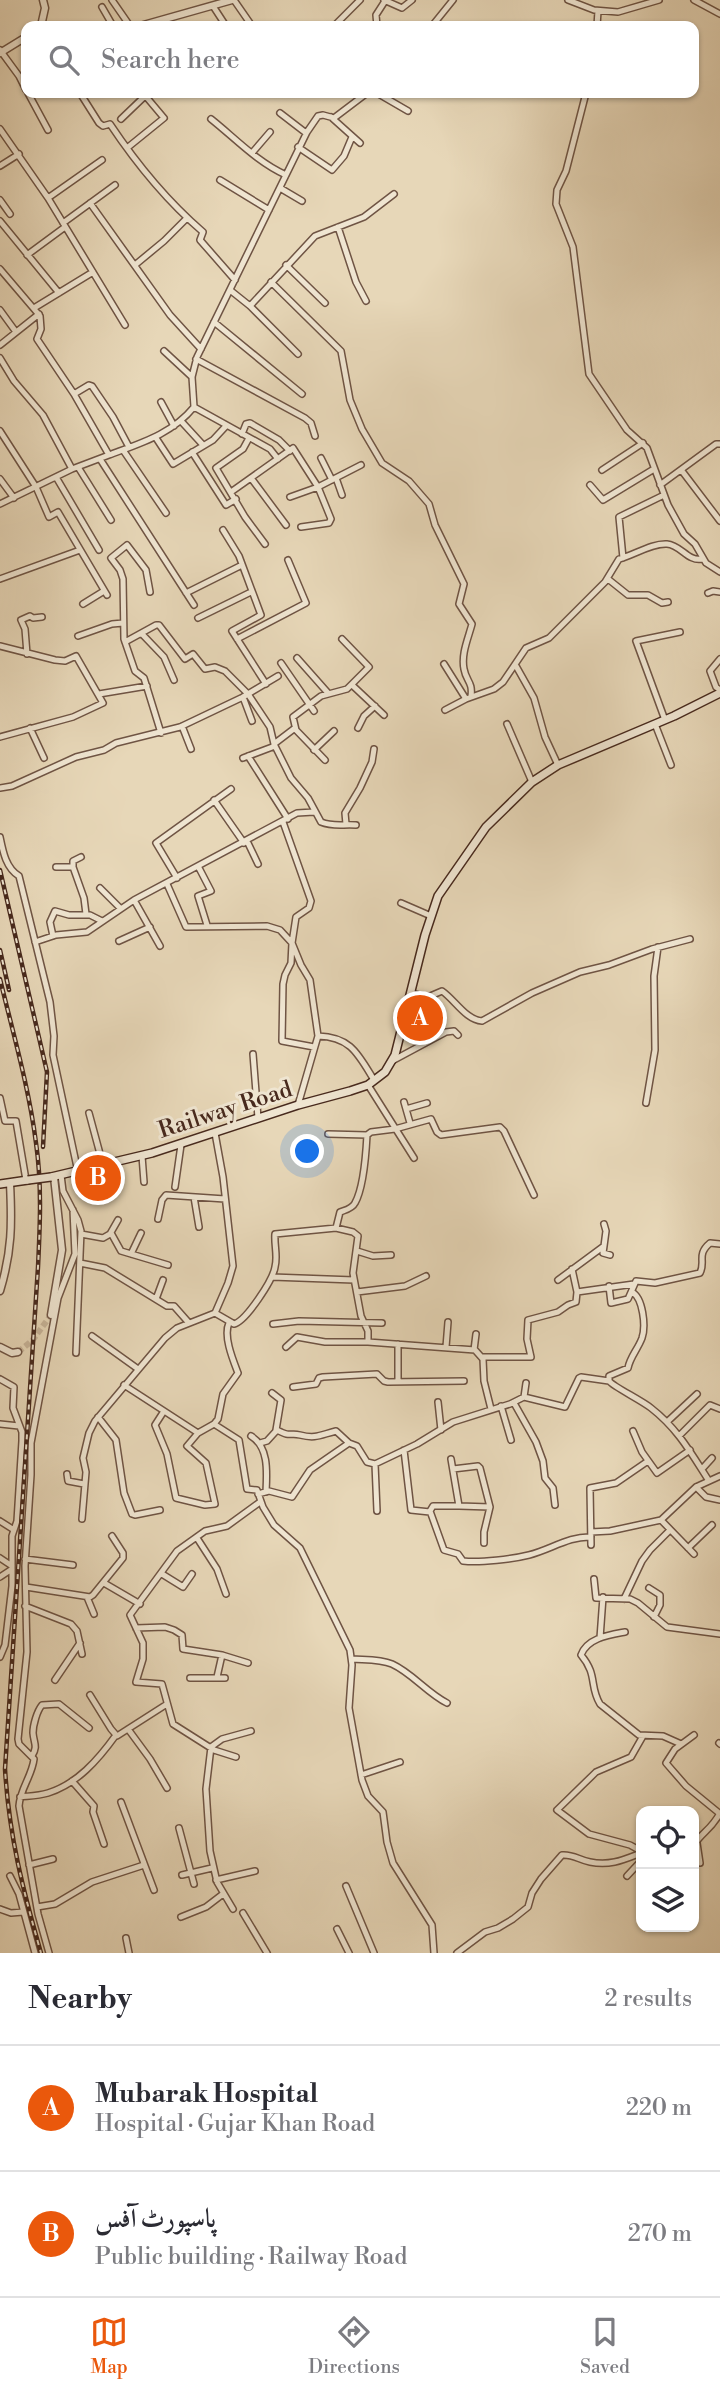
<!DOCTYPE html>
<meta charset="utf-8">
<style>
body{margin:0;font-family:"Libre Bodoni",Amiri,serif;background:#f2f2f3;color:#2b2b33}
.controls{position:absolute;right:21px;bottom:21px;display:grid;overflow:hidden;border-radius:14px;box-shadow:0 2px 5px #0004}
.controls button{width:63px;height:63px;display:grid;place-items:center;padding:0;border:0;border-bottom:2px solid #e1e1e2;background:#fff;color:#2b2b33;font:35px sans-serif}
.you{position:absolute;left:308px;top:1152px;width:24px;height:24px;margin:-18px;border:5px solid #fff;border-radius:50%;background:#1a73e8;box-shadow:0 0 0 10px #1a73e833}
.badge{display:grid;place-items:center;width:46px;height:46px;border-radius:50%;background:#ea580c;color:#fff;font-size:23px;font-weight:700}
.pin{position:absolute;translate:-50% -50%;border:4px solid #fff;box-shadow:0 2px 7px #0006}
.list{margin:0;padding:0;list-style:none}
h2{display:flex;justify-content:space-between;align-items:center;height:91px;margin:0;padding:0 28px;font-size:30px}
h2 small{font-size:23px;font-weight:400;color:#7c7c81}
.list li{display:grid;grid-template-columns:46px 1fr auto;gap:21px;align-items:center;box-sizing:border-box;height:126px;padding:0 28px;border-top:2px solid #e1e1e2}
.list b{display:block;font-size:26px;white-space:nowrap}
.list p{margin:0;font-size:23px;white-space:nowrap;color:#7c7c81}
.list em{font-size:23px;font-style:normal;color:#7c7c81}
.icon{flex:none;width:38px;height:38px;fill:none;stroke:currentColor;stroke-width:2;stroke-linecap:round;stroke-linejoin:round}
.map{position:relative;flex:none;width:720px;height:1953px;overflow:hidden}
.search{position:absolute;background:#fff;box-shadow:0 2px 5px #0004;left:21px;right:21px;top:21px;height:77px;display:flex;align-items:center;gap:18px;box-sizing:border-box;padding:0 24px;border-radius:14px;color:#7c7c81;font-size:26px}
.sheet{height:343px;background:#fff}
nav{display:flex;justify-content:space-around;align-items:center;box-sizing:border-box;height:98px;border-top:2px solid #e1e1e2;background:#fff;font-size:19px;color:#7c7c81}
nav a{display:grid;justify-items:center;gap:4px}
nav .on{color:#ea580c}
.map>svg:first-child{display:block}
</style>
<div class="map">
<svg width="720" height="1953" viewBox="0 0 720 1953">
<rect width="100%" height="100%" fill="#e7d7b8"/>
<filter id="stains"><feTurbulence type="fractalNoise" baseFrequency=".00286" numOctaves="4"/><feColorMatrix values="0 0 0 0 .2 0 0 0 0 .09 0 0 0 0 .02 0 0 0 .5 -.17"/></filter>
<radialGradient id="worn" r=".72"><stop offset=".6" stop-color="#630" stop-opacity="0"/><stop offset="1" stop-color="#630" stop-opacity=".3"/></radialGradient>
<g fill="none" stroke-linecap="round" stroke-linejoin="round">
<!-- tertiary-tunnel -->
<path stroke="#c7b499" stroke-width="6" stroke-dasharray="6 3" stroke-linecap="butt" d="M18,1352l14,-11 19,-26"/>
<!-- minor casing -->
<g stroke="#6f5444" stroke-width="8">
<path id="minor" d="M112,0l18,26
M234,0l18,26
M384,0l18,8 10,-8
M568,0l26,10 24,2 41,-12
M694,0l26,14
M213,6l13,20
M102,7l11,19
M334,26l26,-26
M377,26l-1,-11 9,-14
M432,26l21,-26
M597,26l1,-15
M0,50l19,26 7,14
M28,93l20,37
M80,93l19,30 4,3 7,-2c26,39 57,77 93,108l-3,8 35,40
M377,93l31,18
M586,93l-20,78 -9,19 -1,14 17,43 16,127 38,56 20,18 21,57 16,29 11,10 11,19 14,9
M280,113l26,20
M331,117l29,26
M121,119l24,-23
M211,119c24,19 46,43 75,56
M0,129l48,69 77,127
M298,147l34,23 12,-14 8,-19
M127,148l37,-30 -21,-25
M252,153l18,-21
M0,166l19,-12
M220,180l49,30
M280,188l22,13
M48,198l54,-38
M0,200l10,14
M90,203l80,112 31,34
M0,221l59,72
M63,223l52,-38
M338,227l18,55 10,19
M27,255l38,-28
M135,265l29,-24 23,-23
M286,265l39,38
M0,269l40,47 1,13 -4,10 37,55 35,61c32,-12 63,-21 85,-48l-2,-30 5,-20 110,-225 11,-16 5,-1 11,3 33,-25
M271,282l70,69 9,49 12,29 20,34 27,18 20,23 6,21 29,59 -5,20 13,20c-4,15 -11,30 -8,45 2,12 9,13 7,27
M230,290l20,16 48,48
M250,306l65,-70 49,-19 30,-23
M34,308l59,-36
M0,310l16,22
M214,322l88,72
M0,345l39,-31
M164,351l28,26
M0,358l14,23 29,34 29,54
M196,359l109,59 6,5 4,13
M74,394l15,-9 3,1 21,31 16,30
M161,402l13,24
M194,407l76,42 8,10
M181,421l22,24
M0,431l36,56 13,30 9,-5 49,83
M242,434l4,-10 4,-1 29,17 11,11
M156,438l17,26 40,-24 13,-14
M249,438l-6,11 -27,19 29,49 20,27
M123,450l43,63
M192,452l34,53 10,-6
M321,458l11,22
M100,459l94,146
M78,467l33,53
M602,470l41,-27
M682,471l38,50
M56,477l43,73
M251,478l35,47
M336,478l6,17
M0,479l14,19
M590,485l13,15 51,-31
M660,485l56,-41h4
M231,492l62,-44 25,39 43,-22
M290,497l28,-10 13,32 -2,4 -28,4
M0,504l72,-35 37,-14
M223,530l16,26 22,59 -29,16 34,53
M623,558l-4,-41 45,-22
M0,579l80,-29
M608,579l20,16h20l14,8 6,-1
M150,592l-4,-22 -19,-25 -16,13 9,12 3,9 1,60 11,32 9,7 17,55
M186,593l56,-28
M708,593l5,-2 7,1
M83,604l21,-13
M198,618l53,-26
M142,634l22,23 10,23
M78,636l34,-12 11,-1
M237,639l69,-36 -18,-43
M125,642l31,-17h3l26,34 8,-5 12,15 10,-2 10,4 23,23 22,33 4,17 17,34 17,20 13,24c12,5 22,2 35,3
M0,646l55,14 10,1 11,-5 27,47 -30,14 -73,20
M27,654l-2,-25 -4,-9 9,-4 3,2 9,-1
M297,658l31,35
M720,659l-10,12 6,16 4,3
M281,663l33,48
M444,664l22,35 28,-10 9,-7 23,-34 23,-10 56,-56 14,-23c15,-4 33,-16 48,-15 14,1 21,18 35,15
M516,666l18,32 11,39 13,28
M352,685l32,30
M99,694l48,-8
M445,710l21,-11
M665,720l-29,-79 44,-9
M252,721l-9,-24 35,-21
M507,724l25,58
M655,724l16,41
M182,726l9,23
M30,728l14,30
M358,728l6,-12 11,-10
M274,744l21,-16
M314,750l20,-19
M248,756l40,63
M243,758l32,-12
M325,760l-29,-30 -3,-13 28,-21 26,-7 22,-22 -27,-28
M0,788l12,-2 64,-29 28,-7 12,-7 64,-16 63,-30
M214,800l30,43
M283,822l28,79 -2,7 -13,9 -4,26 9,22 9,15 8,56 -20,69
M346,824l-1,-11 15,-25 12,-26 2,-13
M0,837c3,15 6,31 19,39l31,126 4,34 -1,19 25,117
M247,841l11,23
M198,866l13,25 -13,5 9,29
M56,867h17l11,31 2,16
M73,867v-6l8,-4
M177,878l-21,-35 75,-54
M167,884l19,43 81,-1 13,4 12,13 -1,20 -6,12 -2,9 -1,57 32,6
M100,888l20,20
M134,900l26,46
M401,903l30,13
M53,936l-3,-14 5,-11 14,4h21l12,6
M119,941l31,-14
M35,942l21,-7 31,-3 47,-32 163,-87 17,-1
M410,993l18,4 14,-6c13,9 24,29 40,30l50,-28 48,-21 29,-7 43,-16 38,-10
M318,1036c33,1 40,18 56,44
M253,1054l5,64
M392,1061l54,-29 8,-1 4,4
M368,1085l46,73
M0,1098l5,23h11l10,59
M404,1102l6,21
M646,1103l9,-53 -1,-74 4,-29
M406,1109l21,-6
M89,1113l14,52
M328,1134l39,1 4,-3 24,-3 36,-10 6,13 4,3 59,-8 4,4 30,64
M142,1156l2,26
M61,1175l2,16 15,29 3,11 -5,122
M175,1187l6,-42
M194,1197l5,30
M158,1219l4,-19 4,-5 59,4
M336,1228l17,4 5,4 -5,37 8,43 7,15v11
M111,1233l10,18 47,14
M81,1234l22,4 7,-4 8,-14
M604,1246l-1,7 7,2
M357,1251l16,5 18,-1
M131,1254l10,-21
M80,1263l25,5 62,38h7l15,17
M572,1269l5,23
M272,1277l82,3
M558,1280l46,-34 2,-15 -2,-7
M609,1286l2,17 17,-4 8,-18 19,2 45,-10c6,-12 -4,-18 10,-30l10,1
M357,1292l48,-6 21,-10
M156,1299l7,-19
M215,1313l19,11c12,-3 39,-44 41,-57 3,-11 -1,-22 0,-33l61,-6 4,-16c5,-2 12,-3 15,-9 9,-16 11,-49 12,-68
M273,1324l26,-3 83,2
M92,1336l46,33
M286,1347l11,-10 28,5h43l107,8 8,9 1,22 7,28
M446,1347l2,-25
M474,1350l2,-16
M482,1357h49l-4,-18 1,-19 30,-8 10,-7 8,-3 1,-10 57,-8
M0,1379l14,8 -1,21 9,24v9l-5,80 -5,15v50l-7,59 -5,12
M398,1381v-37
M609,1381v-5l19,-8c2,-11 10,-19 14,-30 4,-12 1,-40 -10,-46
M124,1385l74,48
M293,1387l23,-3 3,-6 4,-1 54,-3 7,7 4,1 76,-1
M272,1393l9,7 -5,30
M524,1397l2,-14
M438,1402l3,28
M514,1403l22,39 7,19 2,17 8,10 2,17
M501,1406l10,34
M164,1411l-9,14 12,29 9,44 29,7 10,-1 -9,-41 -19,-17 11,-13 16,-9 4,-5 5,-25 15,-21c-5,-13 -15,-37 -9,-50
M98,1417l18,23 8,53 8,21 3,1 25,-5
M667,1422l30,-28
M0,1424l19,2
M214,1424l25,16 8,49 10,1 6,17 11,18 26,23 50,102 2,15 -3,43 13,72 6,16 15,16 4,30 6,21 39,62 2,28
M633,1431l9,21 15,21 33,-23
M251,1436c18,11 16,36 15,56
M679,1436l31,-31 10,4
M260,1443l7,-2 10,-11c15,8 12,2 23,5 16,4 20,0 36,-4l13,12
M404,1450l7,60 19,2
M451,1459l8,47h-26l-3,5 14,39 14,4 5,7c17,2 50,-2 66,-6 21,-5 40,-19 62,-18
M375,1464l2,47
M453,1469l25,-3 2,2 10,39 -6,25v11
M702,1469l10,-11
M67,1474l1,7 16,3
M696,1487l10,10 14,3
M258,1494l11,-3 23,6 18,-27 39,-27 8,3 10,16 8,2 42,-20 36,-22 57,-18 14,-7 41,10 14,-29 2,-1 28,4c5,6 32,19 42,27 27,21 40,45 58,73
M459,1506l31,1
M82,1519l4,-47 -3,-14 6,-25 6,-12 70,-83 12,-10 38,-15 13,-30 5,-17 -10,-89 -8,-44
M661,1520l33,34
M0,1521l14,9
M591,1532l19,-1 51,-11 35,-33 24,-11
M197,1538l20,31 9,25
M591,1545l-1,-57 26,-5 32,-22
M688,1548l24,-23
M0,1558l12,8
M25,1559l48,6
M162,1574l21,13 9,-13
M0,1577l12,-8
M594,1579l2,19 34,1 8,4 29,24 53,7
M104,1583l36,21
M26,1587l64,10 3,-2 30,-37v-5l-11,-17
M649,1588l11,7v10l-6,12
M87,1597l7,17
M624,1599l18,-38 8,-11 20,-20
M25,1606l46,18 6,7 5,23
M136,1628l29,-1 9,3 8,5 1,14 39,6 26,8
M625,1632c-16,3 -38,6 -44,23 17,20 8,31 19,49l39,31 24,1 18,8
M600,1638l3,-41
M352,1659c13,1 28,0 40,5 20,9 35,29 55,39
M217,1677l5,-22
M190,1678h35
M55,1680l25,-37
M90,1695l21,34 6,7 50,-32
M128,1729l22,30 17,29
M694,1735l-19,14 -9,14 20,23 33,27
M719,1743l1,1
M32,1756c6,-10 2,-12 1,-23 0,-8 4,-22 9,-28l17,-1 30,24
M236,1757l-22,-7 -41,-26 -11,-40 -26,-2 7,-23v-16l-13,-28 47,-64 28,-20 22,-5 33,-24
M361,1775l39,-13
M72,1781l22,25 -1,6 11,32
M20,1797c9,-1 18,-1 28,-4 29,-9 50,-33 68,-58
M121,1802l33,88
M179,1828l15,56
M697,1843l3,20
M694,1845c8,-13 17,-15 26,-32
M641,1851l-11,-6 -41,-11 -32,-24 39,-38 35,-15 12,-21
M29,1865l24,-6
M182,1875l30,-7
M10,1876l9,18 16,59
M627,1876l14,-15
M216,1880l39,-9
M346,1886l28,67
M37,1907l18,-3 37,-22 52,-17
M0,1909l11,4 12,-1
M233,1909l-16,-27 -7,-31 -4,-62 5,-42 11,-8 29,-8
M243,1913l24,40
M181,1917l25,-10 17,-13
M337,1929l12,24
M126,1938l3,15
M49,1953l-11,-39 -19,-108c1,-17 13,-30 15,-47l-15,-15 -1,-5 9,-87 -2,-86 6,-91v-32l27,-145 17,-44 -2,-44
M457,1953l28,-21 13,-4 15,-9 15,-12 4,-14 9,-14 21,-24c11,-1 17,5 28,7 20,4 33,-2 51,-9"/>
</g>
<!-- tertiary casing -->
<g stroke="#6f5444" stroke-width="9">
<path id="tertiary" d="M41,26l4,-18 -2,-8
M140,26l92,-26
M0,53l26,-16
M0,1291c12,-40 12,-67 10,-108
M51,1315l11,-65 -8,-73
M0,1347l12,6 6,-1"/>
</g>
<!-- secondary casing -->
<g stroke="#47291d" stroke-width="10">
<path id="secondary" d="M51,1177l101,-24 146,-48 52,-14 18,-6 17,-13 10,-17 30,-120 13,-39 48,-69 46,-45 26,-17 116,-49 46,-23
M0,1184l28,-4"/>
</g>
<!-- minor -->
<use href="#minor" stroke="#efe5d1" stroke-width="5"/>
<!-- tertiary -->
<use href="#tertiary" stroke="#efe5d1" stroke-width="6"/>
<!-- secondary -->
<use href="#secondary" stroke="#efe5d1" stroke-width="7"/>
<!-- rail casing -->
<g stroke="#47291d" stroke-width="4.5">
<path id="rail" d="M0,870l47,202 -4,75
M0,950l9,40
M0,979c13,54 29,109 36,164 6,41 4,83 2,124l-33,502c4,67 18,121 36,184"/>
</g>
<!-- rail -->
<use href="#rail" stroke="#efe5d1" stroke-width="2" stroke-dasharray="5" stroke-linecap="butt"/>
<!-- secondary-bridge casing -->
<g stroke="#47291d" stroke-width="10" stroke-linecap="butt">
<path id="secondary-bridge" d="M28,1180l23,-3"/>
</g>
<!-- secondary-bridge -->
<use href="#secondary-bridge" stroke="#efe5d1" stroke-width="7"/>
</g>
<g text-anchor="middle" stroke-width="6" stroke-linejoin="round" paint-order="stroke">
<!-- street labels -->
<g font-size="23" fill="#47291d" stroke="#efe5d1">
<text transform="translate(225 1109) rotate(-18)" y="8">Railway Road</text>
</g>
</g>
<rect width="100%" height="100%" filter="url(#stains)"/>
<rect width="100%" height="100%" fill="url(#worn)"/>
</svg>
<div class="controls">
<button><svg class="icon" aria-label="locate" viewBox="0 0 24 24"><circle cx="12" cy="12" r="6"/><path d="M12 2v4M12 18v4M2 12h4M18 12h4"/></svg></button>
<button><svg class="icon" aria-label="layers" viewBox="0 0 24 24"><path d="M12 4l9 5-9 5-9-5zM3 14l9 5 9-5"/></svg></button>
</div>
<div class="you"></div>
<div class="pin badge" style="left:420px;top:1018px">A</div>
<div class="pin badge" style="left:98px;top:1178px">B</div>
<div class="search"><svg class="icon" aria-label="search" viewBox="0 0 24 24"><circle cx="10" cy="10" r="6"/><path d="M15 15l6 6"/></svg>Search here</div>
</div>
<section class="sheet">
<h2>Nearby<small>2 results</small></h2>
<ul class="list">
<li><span class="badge">A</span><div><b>Mubarak Hospital</b><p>Hospital · Gujar Khan Road</p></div><em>220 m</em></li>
<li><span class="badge">B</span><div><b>پاسپورٹ آفس</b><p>Public building · Railway Road</p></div><em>270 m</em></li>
</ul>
</section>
<nav>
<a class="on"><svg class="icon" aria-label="map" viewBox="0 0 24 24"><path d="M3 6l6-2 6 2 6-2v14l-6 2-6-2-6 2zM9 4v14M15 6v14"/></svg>Map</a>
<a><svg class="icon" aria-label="directions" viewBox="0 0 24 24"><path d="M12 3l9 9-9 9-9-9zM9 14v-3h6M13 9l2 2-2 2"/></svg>Directions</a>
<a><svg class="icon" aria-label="saved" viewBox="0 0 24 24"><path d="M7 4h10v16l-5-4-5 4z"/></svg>Saved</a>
</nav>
